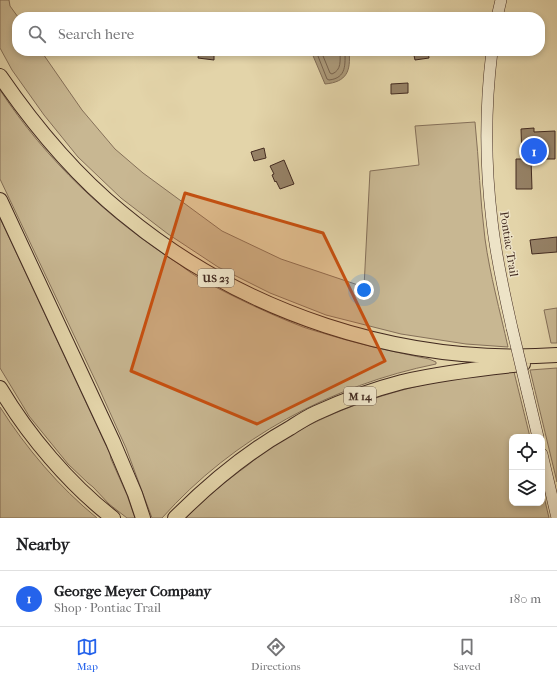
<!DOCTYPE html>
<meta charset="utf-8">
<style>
body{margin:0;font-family:"IM FELL French Canon",serif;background:#f2f2f2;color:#202124}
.controls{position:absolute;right:12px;bottom:12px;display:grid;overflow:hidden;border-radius:8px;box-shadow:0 2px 6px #0003}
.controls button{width:36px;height:36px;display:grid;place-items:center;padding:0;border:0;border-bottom:1px solid #e0e0e0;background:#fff;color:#202124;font:20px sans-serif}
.you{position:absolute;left:364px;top:290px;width:14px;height:14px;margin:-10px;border:3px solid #fff;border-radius:50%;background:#1a73e8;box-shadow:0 0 0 6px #1a73e833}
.badge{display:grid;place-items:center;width:26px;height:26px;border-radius:50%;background:#2563eb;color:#fff;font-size:13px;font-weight:700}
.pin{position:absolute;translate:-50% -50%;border:2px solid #fff;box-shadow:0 1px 4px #0006}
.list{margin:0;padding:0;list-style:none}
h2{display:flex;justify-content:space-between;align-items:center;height:52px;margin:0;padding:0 16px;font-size:17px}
h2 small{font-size:13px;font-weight:400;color:#757577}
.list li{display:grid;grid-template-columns:26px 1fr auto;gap:12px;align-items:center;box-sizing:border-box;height:56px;padding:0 16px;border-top:1px solid #e0e0e0}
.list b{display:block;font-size:15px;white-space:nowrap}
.list p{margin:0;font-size:13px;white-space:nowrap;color:#757577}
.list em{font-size:13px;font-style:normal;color:#757577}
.icon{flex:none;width:22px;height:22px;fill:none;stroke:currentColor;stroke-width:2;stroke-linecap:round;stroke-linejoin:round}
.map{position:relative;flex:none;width:557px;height:518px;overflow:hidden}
.search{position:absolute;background:#fff;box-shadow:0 2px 6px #0003;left:12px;right:12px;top:12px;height:44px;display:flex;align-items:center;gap:10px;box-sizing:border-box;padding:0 14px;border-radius:16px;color:#757577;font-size:15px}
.sheet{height:108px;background:#fff}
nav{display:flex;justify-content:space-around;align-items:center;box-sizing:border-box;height:56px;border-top:1px solid #e0e0e0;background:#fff;font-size:11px;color:#757577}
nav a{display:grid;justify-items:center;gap:2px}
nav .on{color:#2563eb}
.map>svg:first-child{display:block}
</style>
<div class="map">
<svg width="557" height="518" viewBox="0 0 557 518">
<rect width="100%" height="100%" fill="#e3d4a9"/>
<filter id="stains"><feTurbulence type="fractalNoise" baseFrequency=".005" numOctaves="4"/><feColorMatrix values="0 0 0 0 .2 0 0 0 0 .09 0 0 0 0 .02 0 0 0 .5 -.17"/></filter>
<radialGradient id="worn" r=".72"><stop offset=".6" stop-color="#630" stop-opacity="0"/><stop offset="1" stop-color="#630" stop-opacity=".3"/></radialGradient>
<!-- green -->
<path fill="#c8b792" stroke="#857059" d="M0,0h9l1,6 8,11 -1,34h24l41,59 33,39 28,24 79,58 59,28 83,28 6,-116 49,-6 -4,-39 60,-4c4,39 5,78 10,117 5,36 15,72 23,108l-42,-3 -65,-10 -75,-19 -56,-22 -52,-26 -50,-33 -47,-36 -43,-41 -34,-42 -32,-45 -12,-22z
M0,90c46,70 108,129 179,174 8,6 16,12 25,17 32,17 65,33 99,46 8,3 17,5 26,8 33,10 66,17 100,24l7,3v2c-104,21 -203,74 -274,154h-10l-26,-70 -28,-62 -98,-207z
M0,218l110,236 1,5 16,36 8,23h-8l-18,-14 -16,-17 -5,-4 -20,-19 -39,-48 -29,-48z
M557,308v35h-6l-7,-33z
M557,368v114l-27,-112z
M514,372l16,65h-18v66h30v-15l7,30h-363c19,-20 40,-37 62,-53 16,-13 32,-25 50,-34 48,-26 100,-42 153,-52 20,-4 42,-5 63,-7z
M0,407c26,41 59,80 97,111h-97z"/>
<!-- water -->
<path fill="#ac9a7a" stroke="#826d56" d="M311,51h38c2,20 -2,31 -24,33z"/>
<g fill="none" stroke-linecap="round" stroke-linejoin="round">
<!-- shore -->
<path stroke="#77624d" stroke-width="1" d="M316,51l11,28 2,1c18,-2 16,-16 16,-29
M321,51l9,22 2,1c10,-4 8,-14 8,-23"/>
</g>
<!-- building -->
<path fill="#968267" stroke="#422a20" d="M199,51h15v9l-16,-2z
M413,51h15l1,7 -14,2z
M408,83v10l-17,1v-10z
M534,128v4l21,-1v28h-24l1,30h-16v-30h6l-1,-30z
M264,148l2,10 -12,3 -3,-9z
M284,160l10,24 -14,5 -4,-8 -1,1 -3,-7 2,-1 -4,-8z
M557,237v15l-25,2 -2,-14z"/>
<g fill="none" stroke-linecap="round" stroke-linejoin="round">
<!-- secondary casing -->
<g stroke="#422a20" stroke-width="12">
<path id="secondary" d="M497,17l4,-17
M492,51c-7,57 -7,113 0,170 4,36 12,72 20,107
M527,391l11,46
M542,454l15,64"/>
</g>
<!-- highway casing -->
<g stroke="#422a20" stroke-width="16">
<path id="highway" d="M0,76c35,51 74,98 122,137 120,100 279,153 435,142
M0,200l113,242 22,52 8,24
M0,388c28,47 69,96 113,130
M175,518c35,-35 72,-66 115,-90 8,-5 17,-11 26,-15 26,-12 59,-24 86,-31 39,-9 81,-14 121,-18"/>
</g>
<!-- secondary -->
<use href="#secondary" stroke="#ede3c7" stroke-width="11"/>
<!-- highway -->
<use href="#highway" stroke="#e3d4a9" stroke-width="14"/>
<!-- secondary-bridge casing -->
<g stroke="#422a20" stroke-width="12" stroke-linecap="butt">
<path id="secondary-bridge" d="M512,328l15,63"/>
</g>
<!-- secondary-bridge -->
<use href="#secondary-bridge" stroke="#ede3c7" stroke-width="11"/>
</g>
<!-- marked area -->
<path fill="#c75010" fill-opacity="0.2" stroke="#c75010" stroke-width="3" stroke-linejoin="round" d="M185,193l138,40 62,128 -128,63 -126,-53z"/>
<g text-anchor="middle" stroke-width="3" stroke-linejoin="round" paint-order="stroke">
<!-- shield labels -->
<g fill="#ede3c7" stroke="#756252" stroke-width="1">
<rect x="198" y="269" width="36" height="18" rx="3"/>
<rect x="344" y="387" width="32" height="18" rx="3"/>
</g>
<g font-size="11" font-weight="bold" fill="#422a20">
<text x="216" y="282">US 23</text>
<text x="360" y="400">M 14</text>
</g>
<!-- street labels -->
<g font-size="12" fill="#422a20" stroke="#ede3c7">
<text transform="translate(509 244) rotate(81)" y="4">Pontiac Trail</text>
</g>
</g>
<rect width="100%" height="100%" filter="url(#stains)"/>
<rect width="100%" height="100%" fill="url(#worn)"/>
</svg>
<div class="controls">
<button><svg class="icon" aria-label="locate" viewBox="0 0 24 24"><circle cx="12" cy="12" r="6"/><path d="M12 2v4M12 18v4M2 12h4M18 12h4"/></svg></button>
<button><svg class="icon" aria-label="layers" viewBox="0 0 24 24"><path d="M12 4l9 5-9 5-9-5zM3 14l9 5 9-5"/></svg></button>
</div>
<div class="you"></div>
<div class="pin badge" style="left:534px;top:151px">1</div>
<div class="search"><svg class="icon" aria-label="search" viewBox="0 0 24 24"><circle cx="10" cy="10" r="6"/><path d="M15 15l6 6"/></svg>Search here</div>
</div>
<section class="sheet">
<h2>Nearby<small></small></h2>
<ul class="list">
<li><span class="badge">1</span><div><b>George Meyer Company</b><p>Shop · Pontiac Trail</p></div><em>180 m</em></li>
</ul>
</section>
<nav>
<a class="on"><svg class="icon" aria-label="map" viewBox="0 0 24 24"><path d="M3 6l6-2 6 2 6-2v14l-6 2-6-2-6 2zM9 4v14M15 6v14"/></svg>Map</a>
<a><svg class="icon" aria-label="directions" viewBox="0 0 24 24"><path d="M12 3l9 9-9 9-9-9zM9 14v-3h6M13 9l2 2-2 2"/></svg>Directions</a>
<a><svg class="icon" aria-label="saved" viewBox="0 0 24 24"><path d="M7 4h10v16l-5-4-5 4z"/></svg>Saved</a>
</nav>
